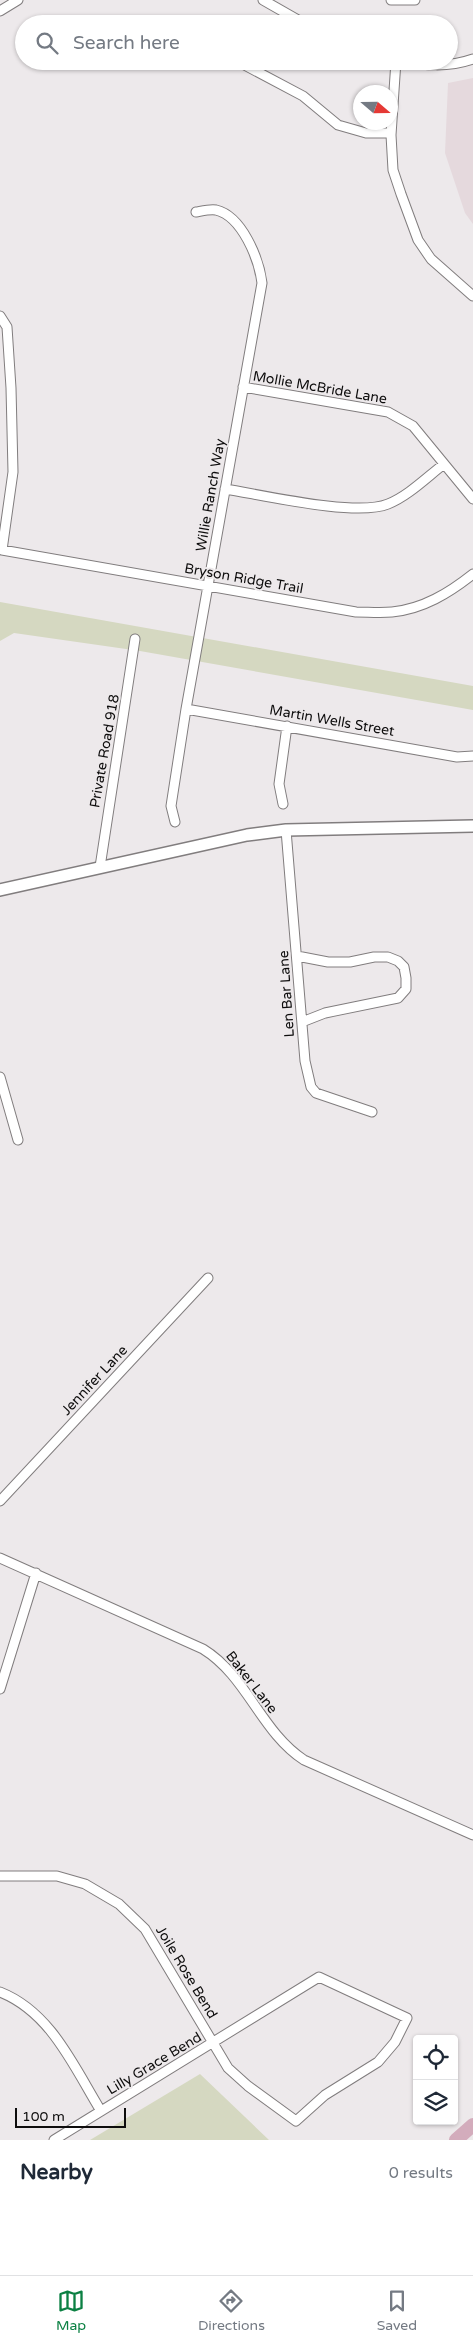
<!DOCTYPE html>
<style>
body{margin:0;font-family:"Varela Round",sans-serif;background:#f6f6f7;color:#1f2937}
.controls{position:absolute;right:15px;bottom:15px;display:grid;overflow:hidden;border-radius:5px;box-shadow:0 1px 4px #0004}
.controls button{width:45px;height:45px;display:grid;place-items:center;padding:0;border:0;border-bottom:1px solid #e0e1e3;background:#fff;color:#1f2937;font:25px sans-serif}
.compass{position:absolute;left:353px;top:85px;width:45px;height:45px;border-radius:50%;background:#fff;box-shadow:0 1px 4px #0004;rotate:110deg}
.scale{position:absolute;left:15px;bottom:12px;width:111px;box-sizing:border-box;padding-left:5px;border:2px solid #0e0d0d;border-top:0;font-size:14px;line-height:18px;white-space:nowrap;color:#0e0d0d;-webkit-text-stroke:4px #ede9eb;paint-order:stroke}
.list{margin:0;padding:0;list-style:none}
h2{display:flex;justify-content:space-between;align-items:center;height:65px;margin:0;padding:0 20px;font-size:21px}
h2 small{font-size:16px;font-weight:400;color:#747a83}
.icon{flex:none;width:28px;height:28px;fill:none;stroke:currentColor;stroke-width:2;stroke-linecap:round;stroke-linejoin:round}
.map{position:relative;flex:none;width:473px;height:2140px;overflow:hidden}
.search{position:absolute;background:#fff;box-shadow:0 1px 4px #0004;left:15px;right:15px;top:15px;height:55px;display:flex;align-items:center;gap:12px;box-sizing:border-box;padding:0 18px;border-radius:28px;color:#747a83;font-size:19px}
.sheet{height:135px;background:#fff}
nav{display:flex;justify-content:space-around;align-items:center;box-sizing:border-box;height:70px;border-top:1px solid #e0e1e3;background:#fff;font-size:14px;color:#747a83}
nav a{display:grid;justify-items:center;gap:2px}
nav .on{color:#0b8043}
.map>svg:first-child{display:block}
</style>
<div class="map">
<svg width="473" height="2140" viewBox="0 0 473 2140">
<rect width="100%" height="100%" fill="#ede9eb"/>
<!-- built -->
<path fill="#e5d9dd" d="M473,78v146l-8,-11 -20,-60 3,-70z"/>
<!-- green -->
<path fill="#d5d8c1" d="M0,602l473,84v24l-333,-59 -126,-18 -14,8z
M200,2074l69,66h-179z"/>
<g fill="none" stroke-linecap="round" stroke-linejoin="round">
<!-- river -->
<path stroke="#d3acbc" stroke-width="14" d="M456,2140l17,-15"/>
<!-- minor casing -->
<g stroke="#817d7e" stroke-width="11">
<path id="minor" d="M263,0l42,24
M391,0h24
M0,11l18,-11
M237,61l66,35 35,29 28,8h25
M396,61l-5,74 2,35 8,24 17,46 13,19 42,37
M398,61c26,4 50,7 75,-2
M103,63l2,-2
M0,316l7,11 4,61 2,84 -11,78 354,62c12,0 24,1 36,0 31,-3 57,-19 81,-38
M243,387l145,25 25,14 60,73
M225,489c38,6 131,28 163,15 20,-8 38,-26 56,-40
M186,709l271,48 16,-1
M283,804l-4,-20 8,-58
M175,822l-4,-16 15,-97 76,-426c-3,-24 -20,-67 -46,-73 -6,-1 -14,1 -20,2
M286,830l19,231 6,26 5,6 56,19
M100,867l35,-228
M297,956l31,6h22l24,-5h14l10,4 6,6 2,11v11l-8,9 -73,15 -23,9
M0,1077l18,63
M0,1501l208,-223
M0,1558l203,91c44,27 58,83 101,111l169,75
M0,1689l36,-116
M0,1876h57l28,8 34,20 26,25 83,139 20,18 48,35 29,-26 53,-33 17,-20 12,-24 -88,-41 -265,163
M0,1992c51,20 74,75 101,119"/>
</g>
<!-- tertiary casing -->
<g stroke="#817d7e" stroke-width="14">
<path id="tertiary" d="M0,890l247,-55 39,-5 187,-4"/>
</g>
<!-- minor -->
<use href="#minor" stroke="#fff" stroke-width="9"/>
<!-- tertiary -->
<use href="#tertiary" stroke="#fff" stroke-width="11"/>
</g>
<g text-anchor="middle" stroke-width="4" stroke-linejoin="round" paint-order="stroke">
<!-- street labels -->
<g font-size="14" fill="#0e0d0d" stroke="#ede9eb">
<text transform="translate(320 387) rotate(10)" y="5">Mollie McBride Lane</text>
<text transform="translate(210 495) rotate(-80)" y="5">Willie Ranch Way</text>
<text transform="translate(244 578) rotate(10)" y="5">Bryson Ridge Trail</text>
<text transform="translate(332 720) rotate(10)" y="5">Martin Wells Street</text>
<text transform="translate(104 751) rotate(-80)" y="5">Private Road 918</text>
<text transform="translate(286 994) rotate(-94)" y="5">Len Bar Lane</text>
<text transform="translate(94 1380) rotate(-47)" y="5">Jennifer Lane</text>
<text transform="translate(252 1682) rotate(52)" y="5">Baker Lane</text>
<text transform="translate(187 1972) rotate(59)" y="5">Joile Rose Bend</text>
<text transform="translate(154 2063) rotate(-31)" y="5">Lilly Grace Bend</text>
</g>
</g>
</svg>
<div class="controls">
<button><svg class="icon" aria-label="locate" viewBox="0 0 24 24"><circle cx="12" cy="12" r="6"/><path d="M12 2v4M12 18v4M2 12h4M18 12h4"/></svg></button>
<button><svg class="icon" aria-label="layers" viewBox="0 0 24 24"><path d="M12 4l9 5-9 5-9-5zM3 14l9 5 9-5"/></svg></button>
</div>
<svg class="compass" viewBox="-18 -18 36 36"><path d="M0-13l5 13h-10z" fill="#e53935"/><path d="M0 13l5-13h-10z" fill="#747a83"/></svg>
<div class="scale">100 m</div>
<div class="search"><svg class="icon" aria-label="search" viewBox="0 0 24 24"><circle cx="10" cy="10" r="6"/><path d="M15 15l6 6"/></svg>Search here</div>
</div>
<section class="sheet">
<h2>Nearby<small>0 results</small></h2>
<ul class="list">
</ul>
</section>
<nav>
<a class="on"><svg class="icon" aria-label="map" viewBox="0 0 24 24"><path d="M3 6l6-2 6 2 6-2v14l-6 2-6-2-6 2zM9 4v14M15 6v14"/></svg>Map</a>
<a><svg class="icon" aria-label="directions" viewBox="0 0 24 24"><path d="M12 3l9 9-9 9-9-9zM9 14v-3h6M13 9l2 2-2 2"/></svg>Directions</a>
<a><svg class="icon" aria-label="saved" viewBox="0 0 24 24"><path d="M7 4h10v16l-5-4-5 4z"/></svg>Saved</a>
</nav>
